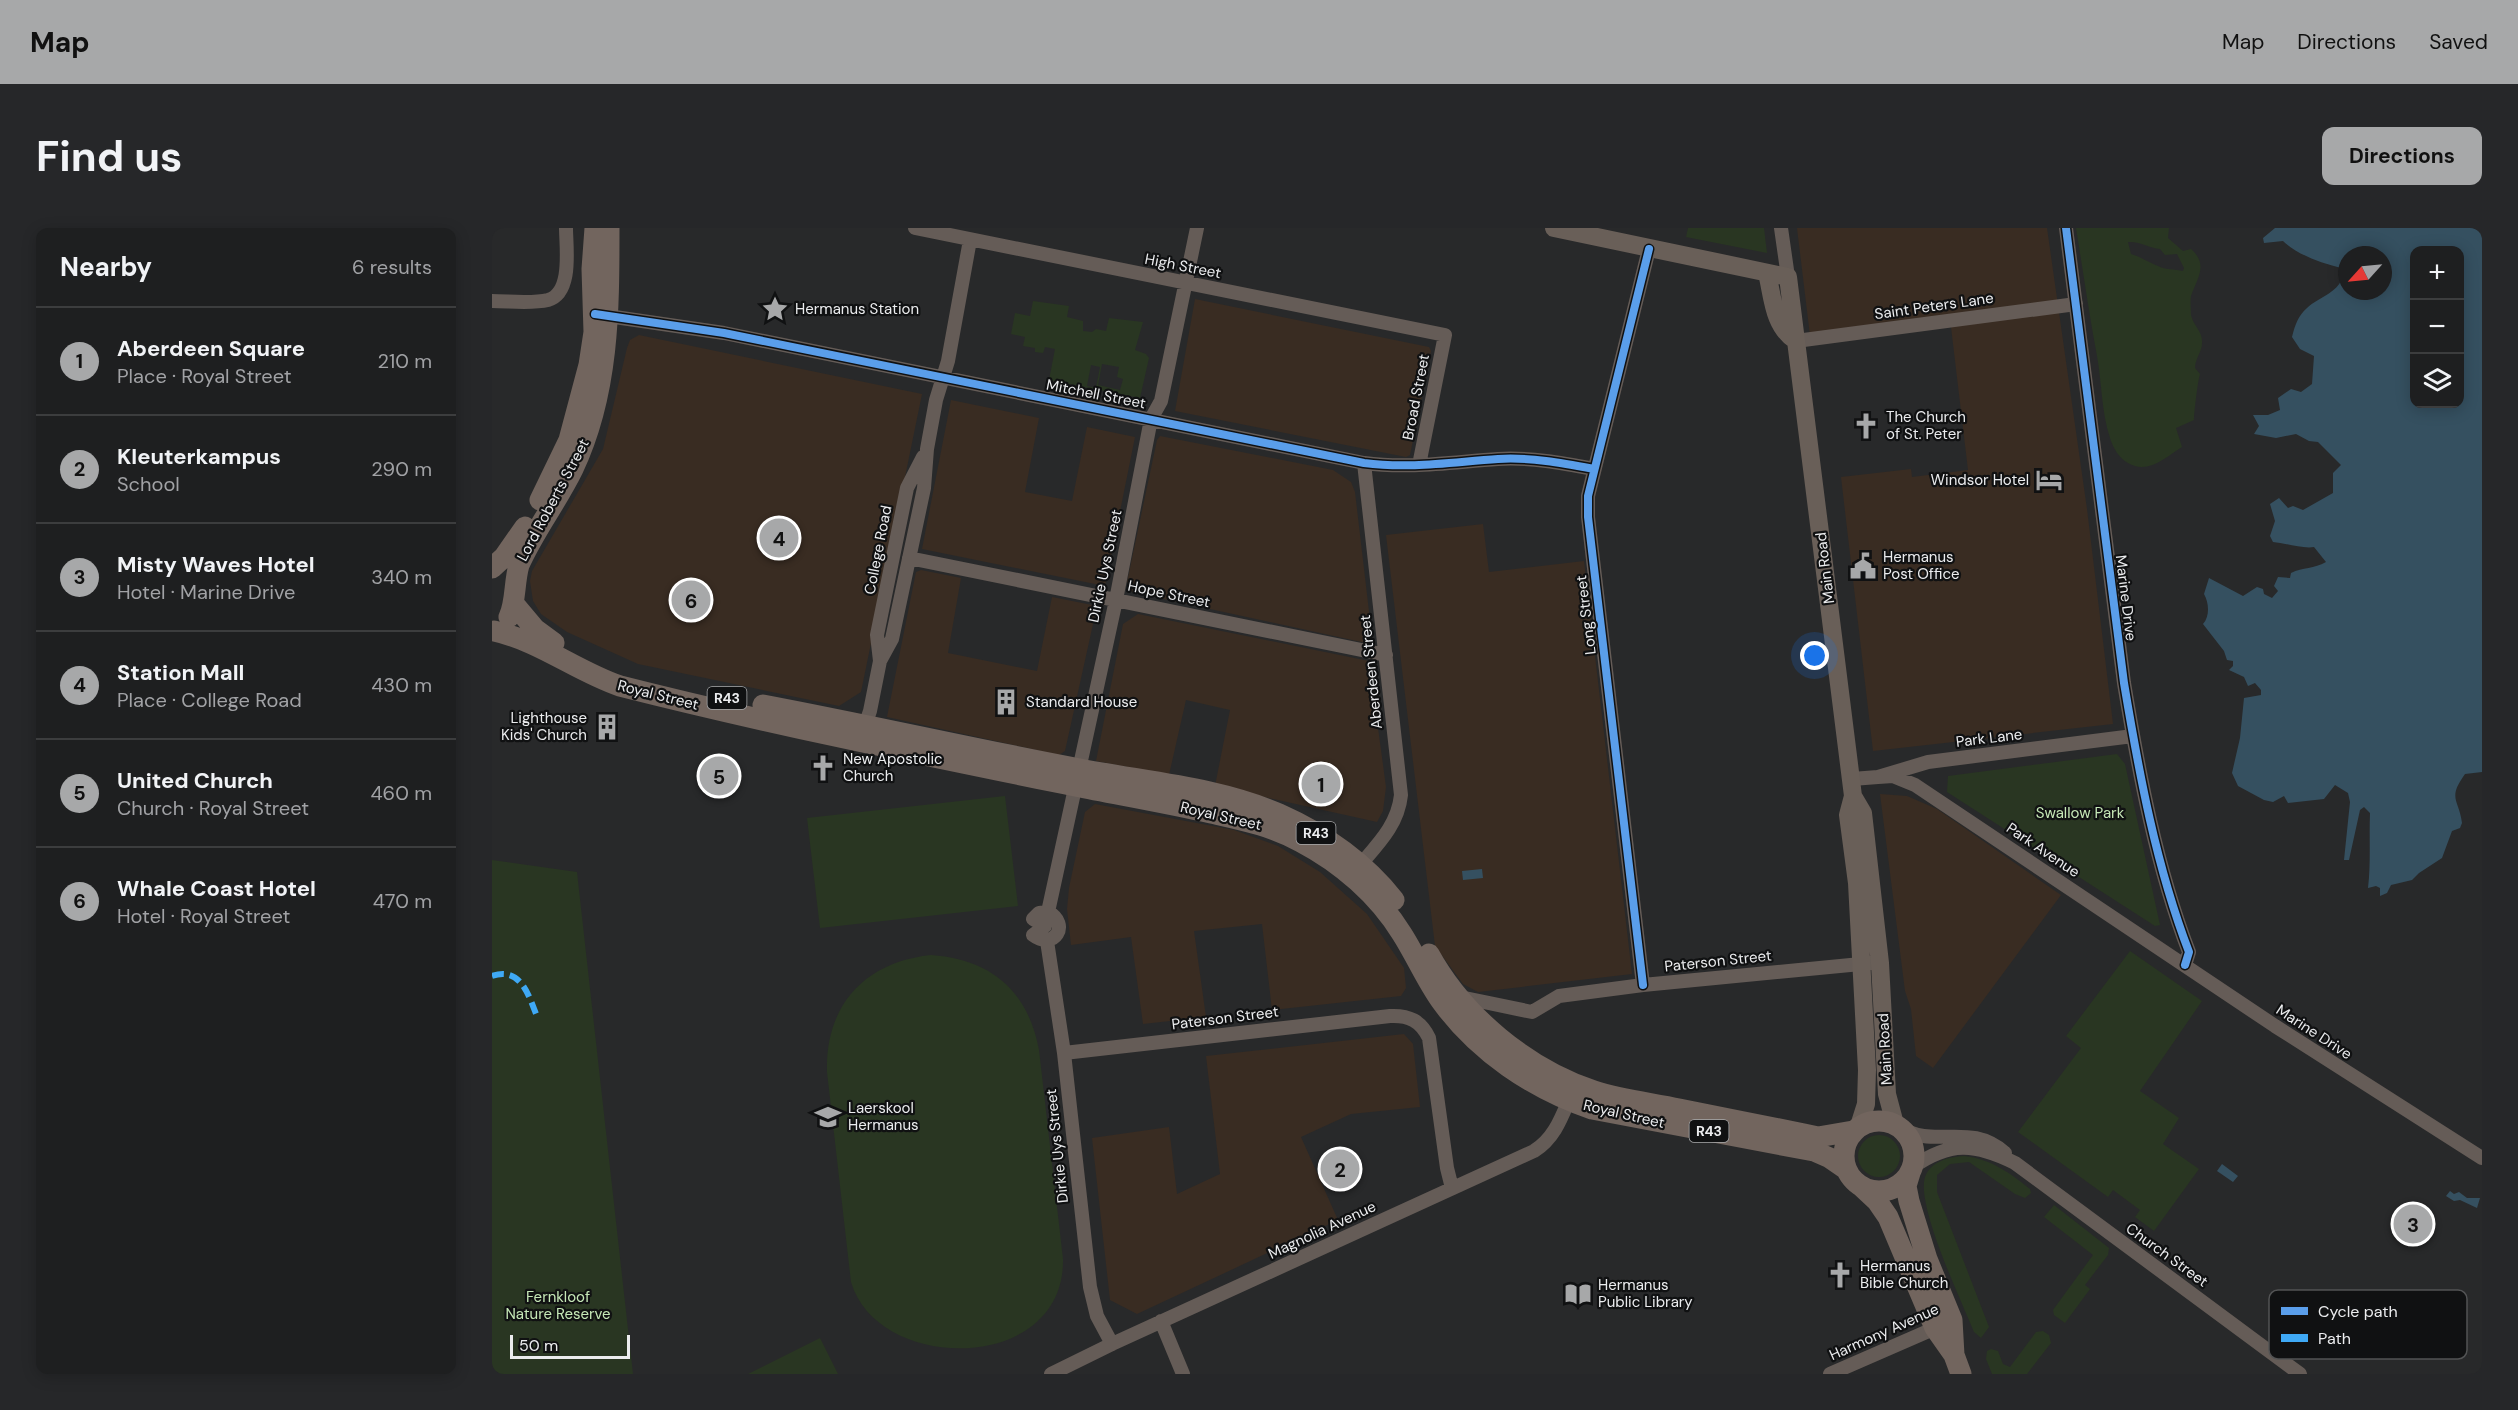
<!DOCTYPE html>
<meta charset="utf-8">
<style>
body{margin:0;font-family:"DM Sans",sans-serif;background:#262729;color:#f1f3f6}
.controls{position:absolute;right:18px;top:18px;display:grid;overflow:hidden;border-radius:12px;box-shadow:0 3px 15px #0003}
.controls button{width:54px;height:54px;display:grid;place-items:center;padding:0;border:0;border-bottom:2px solid #3c3d3e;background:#1e1f20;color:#f1f3f6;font:30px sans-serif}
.compass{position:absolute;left:1846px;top:18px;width:54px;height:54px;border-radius:50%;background:#1e1f20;box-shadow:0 3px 15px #0003;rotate:243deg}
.scale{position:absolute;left:18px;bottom:15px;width:120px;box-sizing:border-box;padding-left:6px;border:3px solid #ebecee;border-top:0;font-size:16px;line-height:21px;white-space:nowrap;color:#ebecee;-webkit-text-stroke:4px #101112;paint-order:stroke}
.you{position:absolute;left:1323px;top:428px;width:21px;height:21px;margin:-15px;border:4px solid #fff;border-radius:50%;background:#1a73e8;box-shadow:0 0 0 9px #1a73e833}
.badge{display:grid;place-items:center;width:39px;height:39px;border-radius:50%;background:#a7a8a9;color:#111;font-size:20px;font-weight:700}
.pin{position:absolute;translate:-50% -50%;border:3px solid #fff;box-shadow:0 2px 6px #0006}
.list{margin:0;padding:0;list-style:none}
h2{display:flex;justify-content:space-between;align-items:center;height:78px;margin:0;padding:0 24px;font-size:26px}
h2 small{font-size:20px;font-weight:400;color:#a1a2a5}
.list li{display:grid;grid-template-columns:39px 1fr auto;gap:18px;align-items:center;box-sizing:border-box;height:108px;padding:0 24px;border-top:2px solid #3c3d3e}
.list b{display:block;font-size:22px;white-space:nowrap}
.list p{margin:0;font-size:20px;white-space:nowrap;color:#a1a2a5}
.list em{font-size:20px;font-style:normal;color:#a1a2a5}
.icon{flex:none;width:33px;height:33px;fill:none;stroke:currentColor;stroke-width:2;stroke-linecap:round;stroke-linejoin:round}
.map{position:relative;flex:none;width:1990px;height:1146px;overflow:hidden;border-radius:12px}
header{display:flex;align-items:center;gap:36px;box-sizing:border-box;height:84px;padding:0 30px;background:#a7a8a9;color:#111}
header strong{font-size:28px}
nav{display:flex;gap:33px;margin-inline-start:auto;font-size:21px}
.intro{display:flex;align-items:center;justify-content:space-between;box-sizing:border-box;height:144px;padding:0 36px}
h1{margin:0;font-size:42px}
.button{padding:15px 27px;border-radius:12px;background:#a7a8a9;color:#111;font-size:21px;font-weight:700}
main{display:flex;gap:36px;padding:0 36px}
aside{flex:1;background:#1e1f20;border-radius:12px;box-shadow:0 3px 15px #0003}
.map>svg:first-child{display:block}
</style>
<header>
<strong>Map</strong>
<nav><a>Map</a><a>Directions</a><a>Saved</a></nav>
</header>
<div class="intro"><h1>Find us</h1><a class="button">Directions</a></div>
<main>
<aside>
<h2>Nearby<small>6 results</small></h2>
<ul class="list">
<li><span class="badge">1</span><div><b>Aberdeen Square</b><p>Place · Royal Street</p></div><em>210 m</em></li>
<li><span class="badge">2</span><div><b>Kleuterkampus</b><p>School</p></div><em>290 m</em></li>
<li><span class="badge">3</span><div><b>Misty Waves Hotel</b><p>Hotel · Marine Drive</p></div><em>340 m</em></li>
<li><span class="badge">4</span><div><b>Station Mall</b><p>Place · College Road</p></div><em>430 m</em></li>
<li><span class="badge">5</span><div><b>United Church</b><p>Church · Royal Street</p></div><em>460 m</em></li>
<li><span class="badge">6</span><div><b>Whale Coast Hotel</b><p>Hotel · Royal Street</p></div><em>470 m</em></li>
</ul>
</aside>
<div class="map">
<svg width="1990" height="1146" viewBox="0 0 1990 1146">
<rect width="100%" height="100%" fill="#28292a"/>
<!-- commercial -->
<path fill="#392c22" d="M1305,0h250l40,281 26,215 -240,27 -32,-274 70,-8 1,8 56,-7 -17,-143 -140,17z
M703,71l234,48 2,4 -21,104 -4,2 -231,-46z
M147,107l283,59 -61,298 -22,14 -201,-42 -71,-32 -26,-18 -8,-13 -3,-20 2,-10 71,-122 24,-101 3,-8z
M459,172l88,18 -14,74 47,9 15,-74 48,10 -30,149 -183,-37z
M668,208l173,34 18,12 4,10 17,145 -3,4 -3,2 -234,-51 -5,-10 30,-142z
M991,296l6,48 95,-11 48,413 -154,18 -15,-8 -28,-38 -49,-411z
M429,342l40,8 -13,75 89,18 15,-74 45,9 -32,145 -6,4 -172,-38 29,-145z
M646,386l231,47 17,126 -3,24 -6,11 -162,-36 15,-76 -44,-10 -17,75 -73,-14 27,-137z
M1388,566l27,2 30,13 124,86 -128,173 -17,-12 -5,-47 -6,-18z
M603,576l139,26 44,16 42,26 47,42 37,54 2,20 -5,8 -129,14 -10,-86 -68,7 12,86 -63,7 -12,-87 -60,8 -4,-36 2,-21 16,-76z
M912,806l9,10 7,63 -69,7 -50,23 37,83 -201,94 -27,-14 -18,-162 77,-11 8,67 43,-20 -14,-118z"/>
<!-- green -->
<path fill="#293622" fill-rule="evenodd" d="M1196,0h76l3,25 -81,-16z
M1584,0h93l-1,10 15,13 8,-2c18,16 6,29 0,47 -1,6 0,13 0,19 2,10 11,16 11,26 1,10 -7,17 -7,27l5,6c-2,6 -6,38 -6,46l-18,8 6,19c-16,10 -34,28 -54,16 -9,-5 -15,-15 -18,-25 -9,-27 -8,-55 -13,-82 -8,-43 -14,-85 -21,-128zM1636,14c12,-1 21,6 32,7l5,6 12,-1 7,14 -1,3c-8,-2 -18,-1 -25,-5 -10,-4 -17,-9 -27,-12z
M541,73l36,5 -2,11 16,4v10l9,1 4,-3 10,2 3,-13 34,4 -8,28 11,4 3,4 -9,40 -91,-18 6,-31 -10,-2 -2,6 -8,-1v-4l-12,-2 2,-9 -14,-3 4,-21 15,3zM610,136l17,3 -2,10 6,2 -3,11 -22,-5zM599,137l9,2 -4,21 -9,-2z
M1625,526l8,10 35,161 -5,1 -208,-134 1,-16z
M513,568l13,110 -198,22 -13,-110z
M0,632l85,12 56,502h-141z
M1638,723l72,50 -62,90 39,27 -16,26 36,25 -45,62 -19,-14 5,-7 -27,-20 -5,7 -90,-65 63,-84 -15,-12z
M439,727c60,4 97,36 108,95l24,209c2,115 -185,115 -212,23l-24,-210c-2,-67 38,-110 104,-117z
M1366 928a21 21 0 1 1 42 0a21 21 0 1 1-42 0Z
M1472,928c27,3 46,17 66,33l1,4 -6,5 -10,-4 -46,-32 -19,2 -13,11v17l52,135 -8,11 -7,-6c-12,-30 -58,-126 -49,-155 6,-16 24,-20 39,-21z
M1562,977l55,43 -1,7 -23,30 5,4 -25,34 -11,-8 -1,-5 40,-55 -49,-38z
M1551,1103l6,4 2,8 -24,31h-35l-6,-15 1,-8 4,-2 7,2 5,13 7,3 26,-35z
M328,1110l18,36h-90z"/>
<!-- water -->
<path fill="#355060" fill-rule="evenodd" d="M1783,0h207v544l-17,2c-18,25 -6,25 -3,49l-2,5 -8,3 -10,27 -23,15 -7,7 -21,5 -4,8 -7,3v-8l-4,-2 -8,2c3,-26 1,-49 2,-75l-6,-6 -4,3 -11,50h-5l6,-58 -2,-9 -13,-8 -11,14 -36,4 -4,-7 -11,6 -9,-2 -26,-14 -6,-13 8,-35 4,-40 17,-3v-5l-6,-7 -7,3 -4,-9 -15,-7 4,-4v-5l-6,-1 -3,-9 -21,-27c7,-8 6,-21 1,-30l5,-16 34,18 14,-9 6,2 1,5 8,4 6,-7 -4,-5 4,-9 12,1 1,-5c12,-6 23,-4 35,-11l-12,-15c-11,2 -29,-4 -41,-5l-3,-6 5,-15 -5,-17 9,-6 9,10 5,-2 10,4 30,-17v-20l8,-8 -23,-23 -9,-1 -13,-7 -20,4 -22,-4 5,-8 -6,-11h15l12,-5 -2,-12 13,-9 10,3 11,-8 2,-28 -14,-7 -8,-12c3,-12 6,-21 15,-29 13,-12 41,-18 34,-40 -20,-5 -43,-13 -58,-27l-19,2 -1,-5zM1968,22v154h-46v-154zM1855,27h36v36h-36z
M990,641l1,9 -20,2 -1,-9z
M1730,936l16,12 -5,6 -16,-11z
M1958,963l4,3 5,-2 8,6h13l-3,10 -17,-8 -6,1 -8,-5z"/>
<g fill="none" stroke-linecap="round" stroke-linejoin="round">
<!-- minor -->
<path stroke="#655c57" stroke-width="14" d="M423,0l530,107 -26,130
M1289,0l7,49
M1574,0l58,455c15,90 32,183 65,269l-4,13
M0,73c17,0 39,3 56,-1 25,-7 18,-53 18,-72
M109,87l123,18 640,130c46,6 88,-1 134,-4 32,-2 64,4 96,10
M1304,113l280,-37
M417,330l477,97
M388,433l-3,-26 30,-147 16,-31
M371,503l7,-20 10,-50 12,-22 32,-151 3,-39 9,-49 12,-39 22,-121
M1386,549l15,-1 22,9 360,241 207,132
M1360,551l26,-2 50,-15 205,-26
M869,636c18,-21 37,-40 40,-69l-37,-332
M556,684l68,-312 35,-181 10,-18 36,-173
M556,684c23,12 6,39 -15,23l12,-9 -12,-7 6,-6z
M555,713l17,112 26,234 7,29 15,28
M1151,757l-55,-468v-21l61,-247
M968,769l72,15 27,-16 84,-11 228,-22
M572,825l326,-37c19,-1 31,5 39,22l18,130 5,20
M1408,899c34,23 69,-6 105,26
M1421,939c37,-26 62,-24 102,-4l285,211
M669,1093l22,53
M559,1146l61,-30 422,-193c21,-13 28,-35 37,-56
M1338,1146l110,-48"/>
<!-- secondary -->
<path stroke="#695f58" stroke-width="18" d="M1062,0l234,49 65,519 -5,19 9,68 10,187 -1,34 -7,22
M1275,45c6,25 6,53 29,68
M1361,568l10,17 17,150 7,131 8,30"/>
<!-- primary -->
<path stroke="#72655e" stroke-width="21" d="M48,272l29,-60 20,-75 5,-33 -2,-63 3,-41
M0,340l12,-11 21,-30
M22,376l21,25 19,14
M17,389c7,-14 5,-35 10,-52 15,-34 38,-63 54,-96 36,-76 36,-158 36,-241
M2,403c46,10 82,40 126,55 150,38 303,69 455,100 45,9 91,17 136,27 31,7 61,13 90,29 40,21 77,53 101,92 14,22 24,46 39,67 37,51 92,88 151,108l222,42 16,7 16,11
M271,477c106,20 211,44 317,64 66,13 137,18 199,45 45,20 85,48 115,86
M937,726c34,62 98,115 165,137 28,9 57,12 85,18 42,8 83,17 125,25l14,3 35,-6
M1352 928a35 35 0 1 1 70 0a35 35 0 1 1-70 0Z
M1418,945l-4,13 3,15 18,58 25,61 2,35
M1370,959l15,14 11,16 47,111 19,27 7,19"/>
<!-- quiet -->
<path stroke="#3fa9f5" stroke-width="6" stroke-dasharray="12 6" stroke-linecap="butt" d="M0,748c30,-10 37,21 46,43"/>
<!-- cycleway casing -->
<g stroke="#101112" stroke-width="11">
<path id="cycleway" d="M1574,0l58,455c15,90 32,183 65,269l-4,13
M103,86l129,19 640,130c46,6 88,-1 134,-4 32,-2 64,4 96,10
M1151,757l-55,-468v-21l61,-247"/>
</g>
<!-- cycleway -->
<use href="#cycleway" stroke="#5a9eea" stroke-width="8"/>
</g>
<!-- icons -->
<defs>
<g id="sight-bare" transform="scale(2.07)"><path d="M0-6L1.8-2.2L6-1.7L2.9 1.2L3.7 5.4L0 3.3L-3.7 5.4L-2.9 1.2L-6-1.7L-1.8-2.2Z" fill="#a7a8a9" stroke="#101112" stroke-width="2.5" paint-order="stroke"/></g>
<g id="church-bare" transform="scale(2.07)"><path d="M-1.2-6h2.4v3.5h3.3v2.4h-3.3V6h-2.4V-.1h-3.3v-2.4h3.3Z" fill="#a7a8a9" stroke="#101112" stroke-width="2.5" paint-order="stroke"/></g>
<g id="hotel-bare" transform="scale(2.07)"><path d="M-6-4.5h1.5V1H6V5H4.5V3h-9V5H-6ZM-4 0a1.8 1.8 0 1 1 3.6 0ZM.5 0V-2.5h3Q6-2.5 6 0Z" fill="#a7a8a9" stroke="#101112" stroke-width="2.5" paint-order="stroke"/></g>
<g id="civic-bare" transform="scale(2.07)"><path d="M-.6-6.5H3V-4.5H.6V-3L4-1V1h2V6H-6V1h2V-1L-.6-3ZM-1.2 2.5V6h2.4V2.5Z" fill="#a7a8a9" stroke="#101112" stroke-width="2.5" paint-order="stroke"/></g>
<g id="building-bare" transform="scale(2.07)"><path d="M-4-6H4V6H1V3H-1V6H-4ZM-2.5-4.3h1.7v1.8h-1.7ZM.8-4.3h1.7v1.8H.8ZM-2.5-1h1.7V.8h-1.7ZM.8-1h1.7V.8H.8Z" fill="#a7a8a9" stroke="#101112" stroke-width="2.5" paint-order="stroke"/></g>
<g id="school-bare" transform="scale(2.07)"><path d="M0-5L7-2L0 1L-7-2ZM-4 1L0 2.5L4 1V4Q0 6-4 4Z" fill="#a7a8a9" stroke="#101112" stroke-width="2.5" paint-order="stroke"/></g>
<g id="library-bare" transform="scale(2.07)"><path d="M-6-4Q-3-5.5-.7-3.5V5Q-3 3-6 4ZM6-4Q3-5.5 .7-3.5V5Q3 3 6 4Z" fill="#a7a8a9" stroke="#101112" stroke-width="2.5" paint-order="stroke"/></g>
</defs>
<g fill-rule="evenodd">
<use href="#sight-bare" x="283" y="81"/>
<use href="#church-bare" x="1374" y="198"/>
<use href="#hotel-bare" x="1557" y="252"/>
<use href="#civic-bare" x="1371" y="338"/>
<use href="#building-bare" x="514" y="474"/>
<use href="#building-bare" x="115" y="499"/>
<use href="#church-bare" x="331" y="540"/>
<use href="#school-bare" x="336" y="889"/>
<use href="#church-bare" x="1348" y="1047"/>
<use href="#library-bare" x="1086" y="1066"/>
</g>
<g text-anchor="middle" stroke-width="4.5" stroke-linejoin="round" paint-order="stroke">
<!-- shield labels -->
<g fill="#101112" stroke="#a9aaac" stroke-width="1.5">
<rect x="215.5" y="459" width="39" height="22" rx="4.5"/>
<rect x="804.5" y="594" width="39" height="22" rx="4.5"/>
<rect x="1197.5" y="892" width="39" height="22" rx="4.5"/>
</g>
<g font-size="14" font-weight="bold" fill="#ebecee">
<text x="235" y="475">R43</text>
<text x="824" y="610">R43</text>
<text x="1217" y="908">R43</text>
</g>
<!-- street labels -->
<g font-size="15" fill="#ebecee" stroke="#101112">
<text transform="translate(691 38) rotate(11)" y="5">High Street</text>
<text transform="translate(1442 78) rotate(-8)" y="5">Saint Peters Lane</text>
<text transform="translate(604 166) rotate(11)" y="5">Mitchell Street</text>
<text transform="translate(924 169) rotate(-79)" y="5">Broad Street</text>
<text transform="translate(61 272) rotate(-62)" y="5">Lord Roberts Street</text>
<text transform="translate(386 322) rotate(-79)" y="5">College Road</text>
<text transform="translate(613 338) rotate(-78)" y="5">Dirkie Uys Street</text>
<text transform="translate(1333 340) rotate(-97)" y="5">Main Road</text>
<text transform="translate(677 366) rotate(12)" y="5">Hope Street</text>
<text transform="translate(1634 370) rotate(83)" y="5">Marine Drive</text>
<text transform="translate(1094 387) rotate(-97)" y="5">Long Street</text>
<text transform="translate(879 444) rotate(-96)" y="5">Aberdeen Street</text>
<text transform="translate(166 467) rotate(14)" y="5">Royal Street</text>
<text transform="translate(1497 510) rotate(-7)" y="5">Park Lane</text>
<text transform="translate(729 588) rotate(13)" y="5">Royal Street</text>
<text transform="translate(1551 622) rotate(34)" y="5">Park Avenue</text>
<text transform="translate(1226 733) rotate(-6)" y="5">Paterson Street</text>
<text transform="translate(733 790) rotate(-7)" y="5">Paterson Street</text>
<text transform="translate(1822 804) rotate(33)" y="5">Marine Drive</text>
<text transform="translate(1393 821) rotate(-93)" y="5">Main Road</text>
<text transform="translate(1132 886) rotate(13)" y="5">Royal Street</text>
<text transform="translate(565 918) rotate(-96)" y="5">Dirkie Uys Street</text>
<text transform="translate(830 1002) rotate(-25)" y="5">Magnolia Avenue</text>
<text transform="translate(1675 1027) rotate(36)" y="5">Church Street</text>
<text transform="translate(1392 1104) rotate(-24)" y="5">Harmony Avenue</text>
</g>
<!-- poi labels -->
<g font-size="15" fill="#ebecee" stroke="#101112" text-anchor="start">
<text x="303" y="86">Hermanus Station</text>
<text x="1394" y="194">The Church<tspan x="1394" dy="17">of St. Peter</tspan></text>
<text x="1537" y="257" text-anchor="end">Windsor Hotel</text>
<text x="1391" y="334">Hermanus<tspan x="1391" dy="17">Post Office</tspan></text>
<text x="534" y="479">Standard House</text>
<text x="95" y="495" text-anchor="end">Lighthouse<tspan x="95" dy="17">Kids' Church</tspan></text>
<text x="351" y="536">New Apostolic<tspan x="351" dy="17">Church</tspan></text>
<text x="356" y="885">Laerskool<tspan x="356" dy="17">Hermanus</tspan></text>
<text x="1368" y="1043">Hermanus<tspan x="1368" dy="17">Bible Church</tspan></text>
<text x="1106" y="1062">Hermanus<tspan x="1106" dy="17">Public Library</tspan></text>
</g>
<!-- park labels -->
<g font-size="15" fill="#c6e8b7" stroke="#101112">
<text x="1588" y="590">Swallow Park</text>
<text x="66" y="1074">Fernkloof<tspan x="66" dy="17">Nature Reserve</tspan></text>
</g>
</g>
<!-- legend -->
<rect x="1777" y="1062" width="198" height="69" rx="9" fill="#101112" stroke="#525354" stroke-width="1.5"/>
<rect x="1789" y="1079" width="27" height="8" fill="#5a9eea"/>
<rect x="1789" y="1106" width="27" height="8" fill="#3fa9f5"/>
<g font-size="16" fill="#ebecee">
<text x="1826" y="1089">Cycle path</text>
<text x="1826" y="1116">Path</text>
</g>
</svg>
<div class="controls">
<button>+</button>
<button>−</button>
<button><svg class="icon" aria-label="layers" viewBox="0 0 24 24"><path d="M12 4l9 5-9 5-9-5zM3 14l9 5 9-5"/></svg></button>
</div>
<svg class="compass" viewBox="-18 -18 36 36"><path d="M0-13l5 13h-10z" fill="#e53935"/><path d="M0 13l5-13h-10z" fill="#a1a2a5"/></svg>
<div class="scale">50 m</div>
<div class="you"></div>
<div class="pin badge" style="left:829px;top:556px">1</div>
<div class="pin badge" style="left:848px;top:941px">2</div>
<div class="pin badge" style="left:1921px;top:996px">3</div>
<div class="pin badge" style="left:287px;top:310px">4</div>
<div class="pin badge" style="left:227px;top:548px">5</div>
<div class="pin badge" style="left:199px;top:372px">6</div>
</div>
</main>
